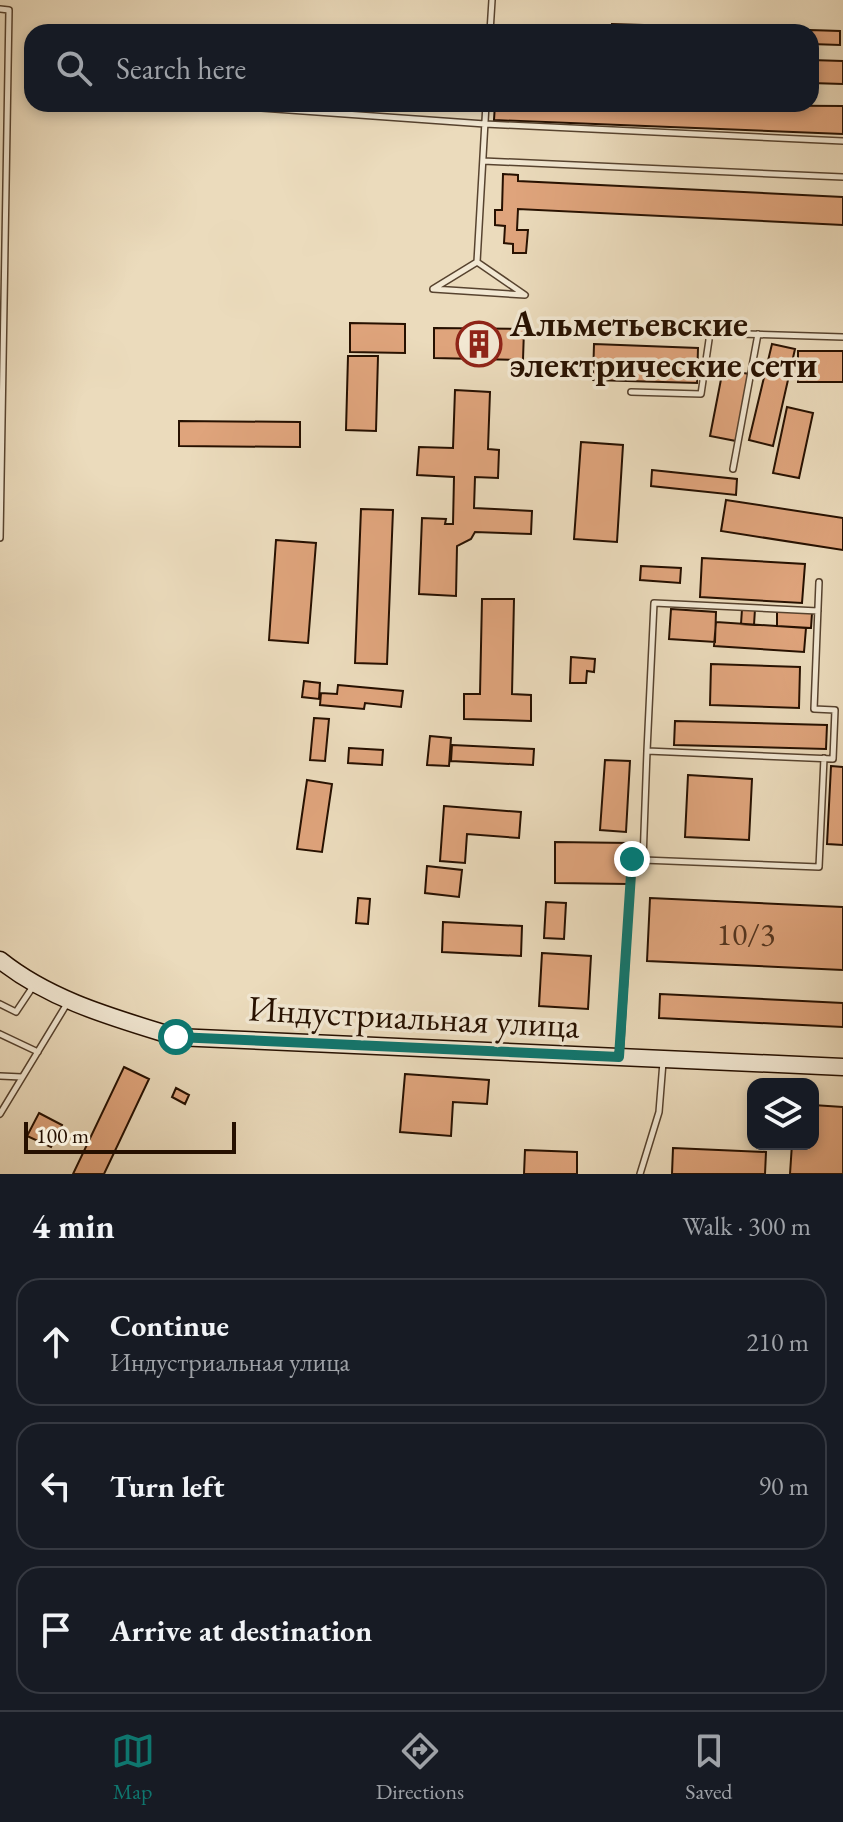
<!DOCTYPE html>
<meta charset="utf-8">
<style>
body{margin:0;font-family:"EB Garamond",serif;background:#242831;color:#f1f3f6}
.controls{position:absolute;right:24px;bottom:24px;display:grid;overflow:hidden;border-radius:16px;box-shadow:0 4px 12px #0003}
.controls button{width:72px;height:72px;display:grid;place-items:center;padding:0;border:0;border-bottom:2px solid #363941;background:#171b24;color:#f1f3f6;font:40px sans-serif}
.scale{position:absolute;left:24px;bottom:20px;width:212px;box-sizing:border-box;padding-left:8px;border:4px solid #261000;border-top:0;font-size:22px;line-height:28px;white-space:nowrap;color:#261000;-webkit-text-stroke:6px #f2e8d3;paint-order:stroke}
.stop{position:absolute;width:24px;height:24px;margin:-18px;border:6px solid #0f766e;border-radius:50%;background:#fff}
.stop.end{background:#0f766e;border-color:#fff;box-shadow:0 2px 8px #0008}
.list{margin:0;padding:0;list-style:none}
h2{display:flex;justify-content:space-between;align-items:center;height:104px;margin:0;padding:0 32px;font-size:34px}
h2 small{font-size:26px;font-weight:400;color:#9ea1a6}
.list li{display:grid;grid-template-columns:52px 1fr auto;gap:24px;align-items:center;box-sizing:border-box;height:128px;margin:0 16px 16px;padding:0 16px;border:2px solid #363941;border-radius:24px}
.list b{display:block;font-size:30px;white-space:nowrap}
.list p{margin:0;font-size:26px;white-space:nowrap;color:#9ea1a6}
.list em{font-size:26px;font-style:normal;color:#9ea1a6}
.icon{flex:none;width:44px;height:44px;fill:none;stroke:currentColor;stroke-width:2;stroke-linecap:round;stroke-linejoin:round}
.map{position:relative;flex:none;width:843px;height:1174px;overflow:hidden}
.search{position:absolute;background:#171b24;box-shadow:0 4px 12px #0003;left:24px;right:24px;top:24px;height:88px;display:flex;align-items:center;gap:20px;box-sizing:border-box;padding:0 28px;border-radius:24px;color:#9ea1a6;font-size:30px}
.sheet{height:536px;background:#171b24}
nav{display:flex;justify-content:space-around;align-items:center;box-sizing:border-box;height:112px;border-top:2px solid #363941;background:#171b24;font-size:22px;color:#9ea1a6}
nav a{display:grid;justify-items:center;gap:4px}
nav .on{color:#0f766e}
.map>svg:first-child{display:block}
</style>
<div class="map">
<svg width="843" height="1174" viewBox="0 0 843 1174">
<rect width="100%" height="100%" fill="#ebdbbc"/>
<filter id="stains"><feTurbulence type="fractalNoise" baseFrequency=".0025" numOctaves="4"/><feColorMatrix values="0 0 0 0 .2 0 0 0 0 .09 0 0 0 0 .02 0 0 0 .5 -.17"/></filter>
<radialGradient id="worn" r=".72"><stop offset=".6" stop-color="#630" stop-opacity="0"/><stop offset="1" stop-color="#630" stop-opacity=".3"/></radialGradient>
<!-- building -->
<path fill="#dfa47c" stroke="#261000" stroke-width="2" d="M612,24l228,7v14l-29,-1v-12h-199z
M811,60l32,1v23l-32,-1z
M495,104l348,2v28l-349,-14z
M503,174l15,1v6l325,16v28l-325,-16 -1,21h11l-2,23h-13v-9l-9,-1 1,-17 -10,-1v-15h7z
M350,323l55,1v29l-55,-1z
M434,328l90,1 -1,31 -89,-2z
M594,344l104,4 -1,35 -104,-3z
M772,344l23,5 -22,97 -24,-6z
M798,351h45v31h-45z
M348,356h30l-2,75 -30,-1z
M723,369l26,5 -13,67 -26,-5z
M455,390l35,2 -2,57 11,1 -1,28 -23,-1 -1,31 58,3 -1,23 -56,-2 -4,7 -14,7 -1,50 -37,-2 3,-76 24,1 -1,5h8l1,-47 -37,-2 2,-28 34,1z
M787,407l26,6 -14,65 -26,-5z
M179,421l121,1v25l-121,-1z
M581,442l42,3 -6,97 -43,-3z
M652,470l85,9 -1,16 -85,-9z
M726,500l117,18v32l-122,-19z
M361,509l32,1 -6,154 -32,-1z
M276,540l40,3 -8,100 -39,-3z
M702,558l103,6 -3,39 -102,-6z
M641,566l40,2 -1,15 -40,-3z
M482,599h32l-2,95 19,1v26l-67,-2v-25h16z
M671,609l45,3 -1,30 -46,-3z
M742,609h13l-1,16 -13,-1z
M777,611l35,2 -1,15 -34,-2z
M716,622l90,6 -2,24 -90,-6z
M571,657l24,2 -1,13 -7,-1 -1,12h-16z
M711,664l89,3 -1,41 -89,-3z
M304,681l16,2 -1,16 -17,-2z
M338,685l65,6 -2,16 -36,-4 -1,6 -44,-4 1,-12 16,1z
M314,718l15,1 -4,42 -15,-1z
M675,721l152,4 -1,24 -152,-4z
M430,736l21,2 -2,28 -22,-1z
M452,745l82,4 -1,16 -82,-4z
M349,748l34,2 -1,15 -34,-2z
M605,760l25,1 -4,71 -26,-2z
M831,766l12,1v78l-16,-1z
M688,775l64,4 -3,61 -64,-3z
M307,780l25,4 -10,68 -25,-3z
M444,806l77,6 -2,26 -52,-4 -2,29 -25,-2z
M555,842l75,1 -1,41 -74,-1z
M427,866l35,4 -3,27 -34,-4z
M358,898l12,1 -2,25 -12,-1z
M650,898l193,9v63l-196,-9z
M546,902l20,1 -2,36 -20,-1z
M443,922l79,4 -1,30 -79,-4z
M542,953l49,3 -3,53 -49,-3z
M660,994l183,9v24l-184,-9z
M124,1067l25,12 -45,95h-31z
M405,1074l84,6 -2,24 -34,-2 -2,34 -51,-4z
M176,1088l13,7 -4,9 -13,-7z
M813,1105l30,2v67h-53l2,-30h21z
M39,1113l23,12 -11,22 -24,-11z
M673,1148l93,4 -1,22h-93z
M525,1150l52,2v22h-53z"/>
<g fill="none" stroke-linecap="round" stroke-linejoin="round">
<!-- lane casing -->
<g stroke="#57432f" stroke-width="8">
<path id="lane" d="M0,9l9,1 -9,528
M490,32l2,-32
M205,104l280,20 358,17
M483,161l360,16
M477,262l48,33 -92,-6z
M477,262l9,-158
M631,392l70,2 9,-61 133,4
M733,469l25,-135
M647,751l7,-148 164,8
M643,860l176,7 5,-109
M0,1004l16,8 16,-24
M0,1034l38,18
M620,1054l12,-195 11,1 4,-109 186,8 2,-49 -21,-1 5,-127
M0,1076l22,1
M0,1114l68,-112
M640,1174l19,-62 4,-50"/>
</g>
<!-- secondary casing -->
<g stroke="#261000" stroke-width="19">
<path id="secondary" d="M0,960c51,41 115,58 176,77l667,30"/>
</g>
<!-- lane -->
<use href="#lane" stroke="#f2e8d3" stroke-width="5"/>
<!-- secondary -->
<use href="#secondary" stroke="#f2e8d3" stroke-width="16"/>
</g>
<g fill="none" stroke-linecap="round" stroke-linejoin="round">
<!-- route -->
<path stroke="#0f766e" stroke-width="10" d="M176,1037l443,20 13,-198"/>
</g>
<!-- icons -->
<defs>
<g id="building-ring" transform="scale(2.3)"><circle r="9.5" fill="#f2e8d3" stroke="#8f2418" stroke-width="1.5"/><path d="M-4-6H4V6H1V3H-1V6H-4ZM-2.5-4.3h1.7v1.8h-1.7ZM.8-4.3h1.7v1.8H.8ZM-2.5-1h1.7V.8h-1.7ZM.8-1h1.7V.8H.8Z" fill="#8f2418"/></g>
</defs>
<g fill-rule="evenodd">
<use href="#building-ring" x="479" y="344"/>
</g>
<g text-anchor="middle" stroke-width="7" stroke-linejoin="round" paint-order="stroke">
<!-- number labels -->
<g font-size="32" fill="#54351f">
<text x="746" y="945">10/3</text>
</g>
<!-- poi labels -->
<g font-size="36" font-weight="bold" fill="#261000" stroke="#f2e8d3" text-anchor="start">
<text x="510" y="336">Альметьевские<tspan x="510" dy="41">электрические сети</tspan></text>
</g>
<!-- street labels -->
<g font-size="36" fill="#261000" stroke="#f2e8d3">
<text transform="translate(414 1016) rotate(3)" y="13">Индустриальная улица</text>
</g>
</g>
<rect width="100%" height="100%" filter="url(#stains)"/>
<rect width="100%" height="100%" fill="url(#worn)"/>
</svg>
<div class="controls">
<button><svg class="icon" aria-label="layers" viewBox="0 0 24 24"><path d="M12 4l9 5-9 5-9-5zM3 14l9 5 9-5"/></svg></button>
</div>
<div class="scale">100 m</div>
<div class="stop" style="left:176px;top:1037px"></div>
<div class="stop end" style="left:632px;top:859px"></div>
<div class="search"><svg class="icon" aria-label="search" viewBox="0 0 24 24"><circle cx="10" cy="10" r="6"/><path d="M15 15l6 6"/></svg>Search here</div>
</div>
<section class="sheet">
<h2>4 min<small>Walk · 300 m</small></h2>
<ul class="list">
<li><svg class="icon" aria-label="ahead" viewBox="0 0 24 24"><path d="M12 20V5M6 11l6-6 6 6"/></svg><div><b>Continue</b><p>Индустриальная улица</p></div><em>210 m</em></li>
<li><svg class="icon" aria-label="left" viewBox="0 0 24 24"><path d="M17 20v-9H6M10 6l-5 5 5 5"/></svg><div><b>Turn left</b></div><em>90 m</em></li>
<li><svg class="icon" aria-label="arrive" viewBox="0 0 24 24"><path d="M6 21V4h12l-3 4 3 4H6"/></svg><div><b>Arrive at destination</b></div></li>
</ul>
</section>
<nav>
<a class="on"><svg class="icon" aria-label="map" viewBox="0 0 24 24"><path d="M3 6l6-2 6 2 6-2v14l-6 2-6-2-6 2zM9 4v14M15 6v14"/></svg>Map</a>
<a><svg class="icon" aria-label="directions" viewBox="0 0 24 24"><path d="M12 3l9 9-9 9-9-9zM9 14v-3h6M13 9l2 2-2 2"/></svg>Directions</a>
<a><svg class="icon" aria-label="saved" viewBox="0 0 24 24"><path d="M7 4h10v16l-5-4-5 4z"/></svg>Saved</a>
</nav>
